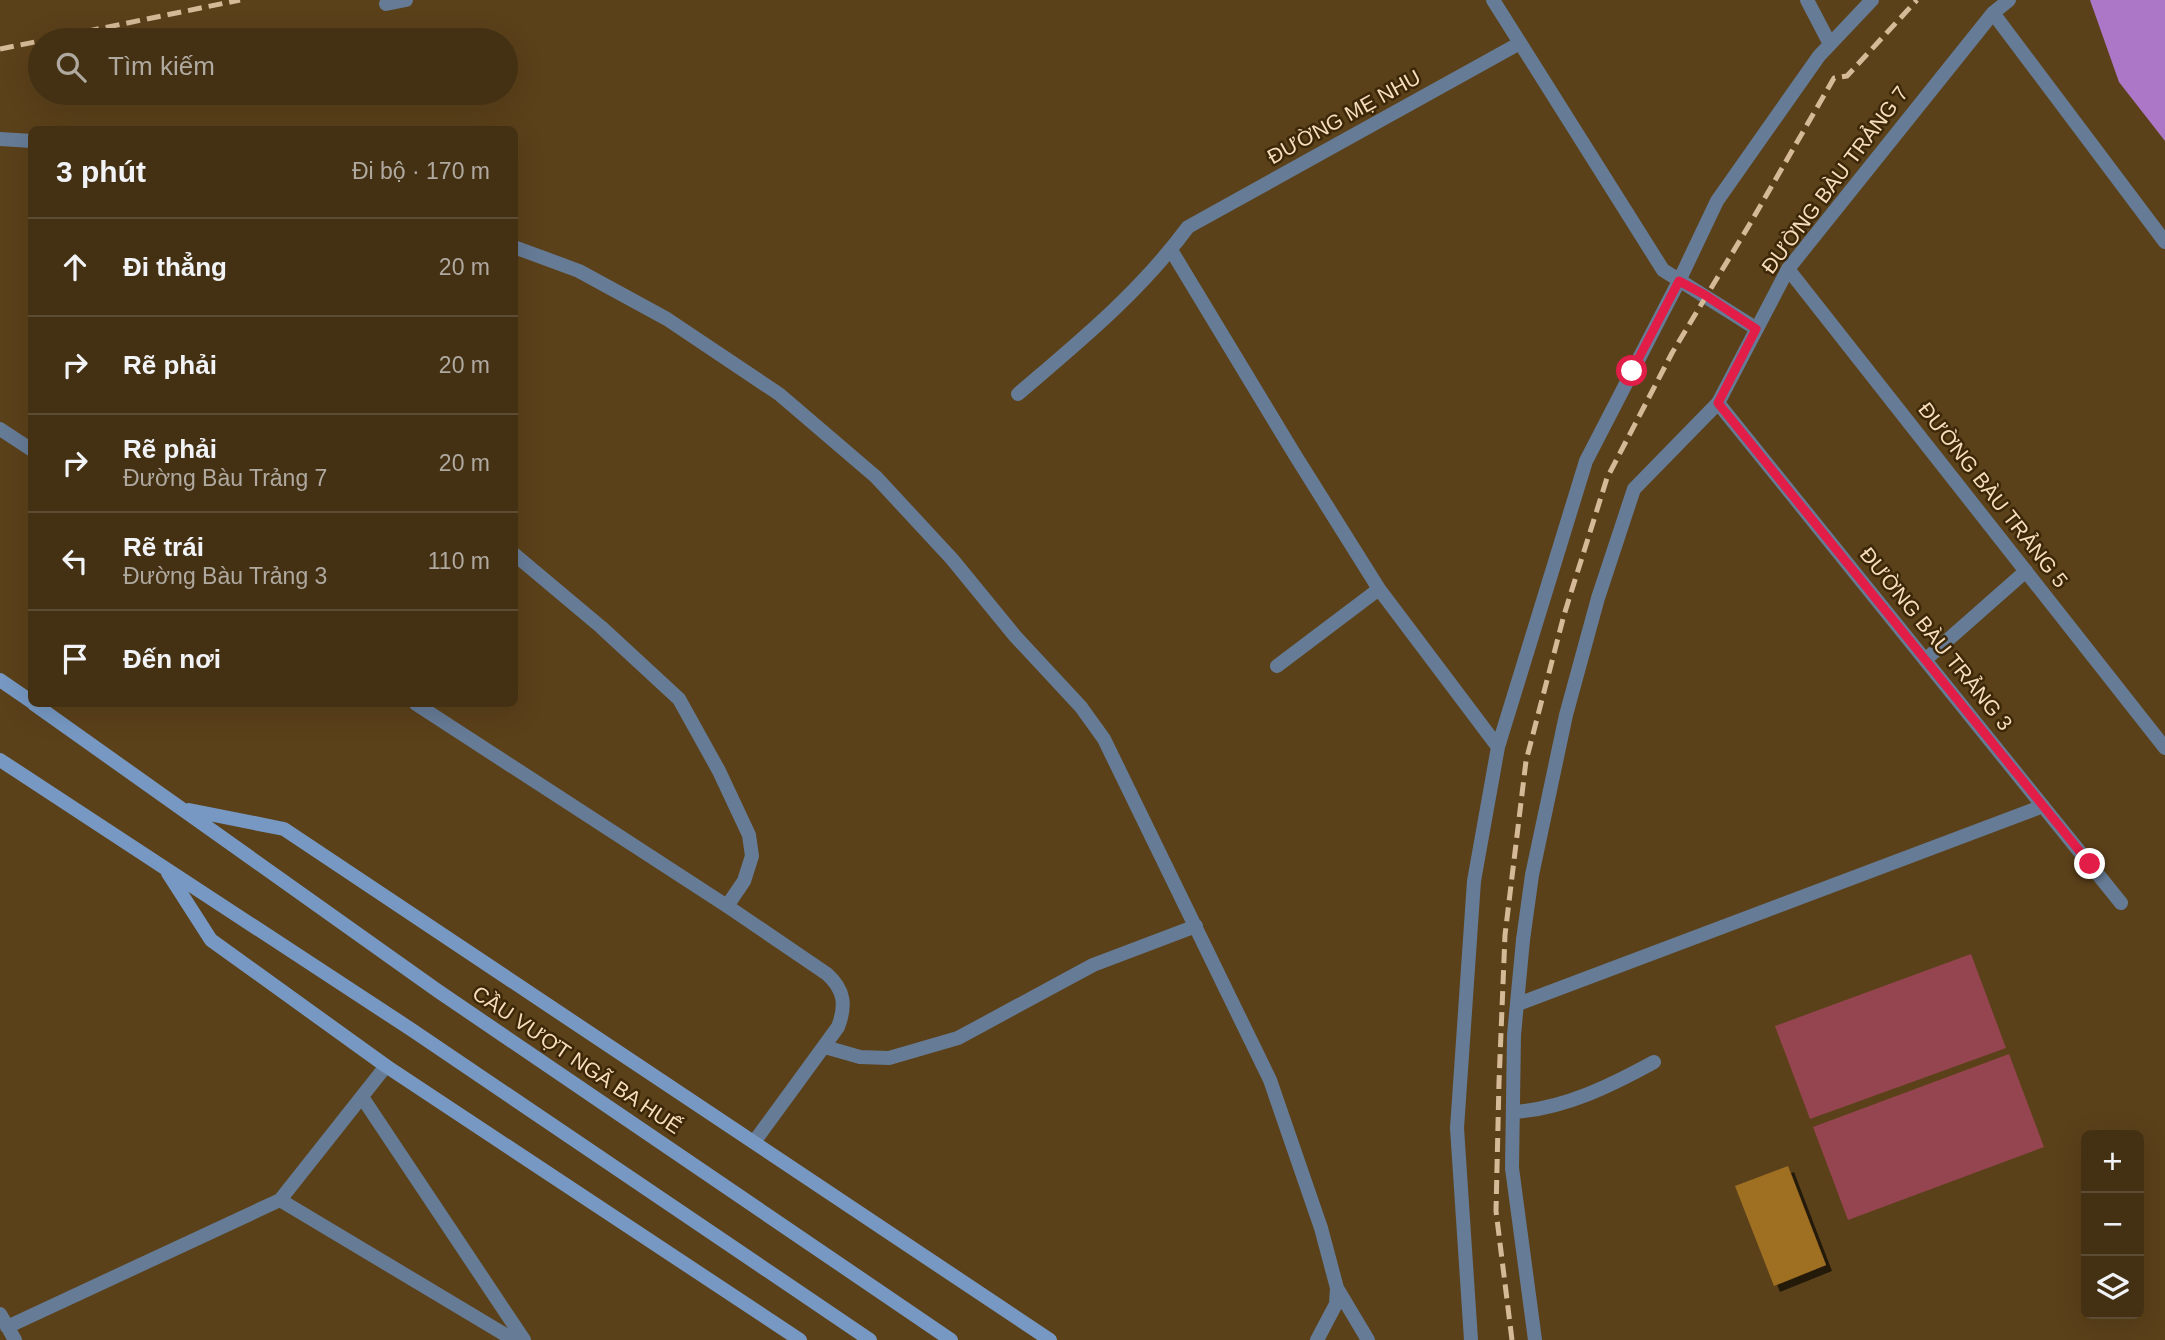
<!DOCTYPE html>
<html lang="vi">
<meta charset="utf-8">
<style>
body{margin:0;font-family:Helvetica,sans-serif;background:#4b391d;color:#f1f3f6}
.controls{position:absolute;right:21px;bottom:21px;display:grid;overflow:hidden;border-radius:10px;box-shadow:0 7px 28px #0002}
.controls button{width:63px;height:63px;display:grid;place-items:center;padding:0;border:0;border-bottom:2px solid #5c4c34;background:#443114;color:#f1f3f6;font:35px sans-serif}
.stop{position:absolute;width:21px;height:21px;margin:-16px;border:5px solid #e11d48;border-radius:50%;background:#fff}
.stop.end{background:#e11d48;border-color:#fff;box-shadow:0 2px 7px #0008}
.list{margin:0;padding:0;list-style:none}
h2{display:flex;justify-content:space-between;align-items:center;height:91px;margin:0;padding:0 28px;font-size:30px}
h2 small{font-size:23px;font-weight:400;color:#afa9a0}
.list li{display:grid;grid-template-columns:46px 1fr auto;gap:21px;align-items:center;box-sizing:border-box;height:98px;padding:0 28px;border-top:2px solid #5c4c34}
.list b{display:block;font-size:26px;white-space:nowrap}
.list p{margin:0;font-size:23px;white-space:nowrap;color:#afa9a0}
.list em{font-size:23px;font-style:normal;color:#afa9a0}
.icon{flex:none;width:38px;height:38px;fill:none;stroke:currentColor;stroke-width:2;stroke-linecap:round;stroke-linejoin:round}
.map{position:relative;flex:none;width:2165px;height:1340px;overflow:hidden}
.search{position:absolute;background:#443114;box-shadow:0 7px 28px #0002;left:28px;top:28px;width:490px;height:77px;display:flex;align-items:center;gap:18px;box-sizing:border-box;padding:0 24px;border-radius:38px;color:#afa9a0;font-size:26px}
.panel{position:absolute;background:#443114;box-shadow:0 7px 28px #0002;left:28px;top:126px;width:490px;height:581px;border-radius:10px}
.map>svg:first-child{display:block}
</style>
<div class="map">
<svg width="2165" height="1340" viewBox="0 0 2165 1340">
<defs>
<filter id="shadow"><feDropShadow dx="6" dy="6" stdDeviation="0" flood-color="#0009"/></filter>
</defs>
<rect width="100%" height="100%" fill="#5b411a"/>
<!-- green -->
<path fill="#95454f" d="M1971,954l35,94 -196,71 -35,-93z
M2009,1054l35,93 -196,73 -35,-93z"/>
<!-- water -->
<path fill="#ad77c7" d="M2090,0h75v141l-46,-59z"/>
<!-- building -->
<path fill="#9f6f23" filter="url(#shadow)" d="M1788,1166l38,99 -52,21 -39,-100z"/>
<g fill="none" stroke-linecap="round" stroke-linejoin="round">
<!-- lane -->
<path stroke="#667b96" stroke-width="14" d="M1807,0l23,44
M386,4l20,-4
M1171,250l124,205 84,134 119,158
M1277,666l102,-77
M1523,940l9,-65 34,-160 32,-117 36,-109 84,-86
M1513,1112c51,-3 97,-26 141,-50
M1471,1340l-14,-212 17,-247 24,-134 88,-286 93,-180 38,-80 102,-145 53,-56"/>
<!-- street -->
<path stroke="#667b96" stroke-width="14" d="M1493,0l170,270 94,59
M2009,0l-16,13 -205,256 -70,134 403,500
M1993,13l172,229
M0,139l32,2
M514,247l65,24 88,48 112,75 97,83 76,82 63,77 66,71 23,32 166,341 51,148 16,60 -1,16 -19,36
M1788,269l377,479
M1018,394c62,-53 121,-101 170,-167l332,-184
M0,429l32,21
M514,554l87,73 78,72 40,72 30,64 3,21 -8,25 -17,25
M1925,660l101,-89
M416,704l311,202 100,68c18,16 19,32 11,53l-84,115
M1523,940l-9,95 -2,133 23,172
M1518,1004l525,-198
M825,1047l35,10 29,1 69,-20 135,-73 103,-39
M362,1097l162,243
M280,1200l234,140
M1337,1288l31,52
M0,1314l15,26
M7,1327l273,-127 106,-134"/>
<!-- secondary -->
<path stroke="#7698c2" stroke-width="14" d="M0,680l32,22
M34,704l404,287 513,349
M0,760l412,270 458,310
M189,810l95,19 766,511
M168,873l43,67 175,126 414,274"/>
<!-- rail -->
<path stroke="#d5ba97" stroke-width="5" stroke-dasharray="14 7" stroke-linecap="butt" d="M44,40l196,-40
M0,49l40,-8
M1512,1340l-16,-129 3,-129 6,-147 21,-174 38,-146 43,-137 65,-125 79,-131 83,-144 13,-2 70,-76"/>
</g>
<g fill="none" stroke-linecap="round" stroke-linejoin="round">
<!-- route -->
<path stroke="#e11d48" stroke-width="9" d="M1632,371l47,-90 26,14 51,34 -38,74 372,461"/>
</g>
<g text-anchor="middle" stroke-width="5" stroke-linejoin="round" paint-order="stroke">
<!-- street labels -->
<g font-size="21" fill="#f8ddbb" stroke="#3c2808">
<text transform="translate(1344 117) rotate(-29)" y="7">ĐƯỜNG MẸ NHU</text>
<text transform="translate(1835 180) rotate(-53)" y="7">ĐƯỜNG BÀU TRẢNG 7</text>
<text transform="translate(1993 495) rotate(52)" y="7">ĐƯỜNG BÀU TRẢNG 5</text>
<text transform="translate(1936 639) rotate(51)" y="7">ĐƯỜNG BÀU TRẢNG 3</text>
<text transform="translate(577 1060) rotate(34)" y="7">CẦU VƯỢT NGÃ BA HUẾ</text>
</g>
</g>
</svg>
<div class="controls">
<button>+</button>
<button>−</button>
<button><svg class="icon" aria-label="layers" viewBox="0 0 24 24"><path d="M12 4l9 5-9 5-9-5zM3 14l9 5 9-5"/></svg></button>
</div>
<div class="stop" style="left:1632px;top:371px"></div>
<div class="stop end" style="left:2090px;top:864px"></div>
<div class="search"><svg class="icon" aria-label="search" viewBox="0 0 24 24"><circle cx="10" cy="10" r="6"/><path d="M15 15l6 6"/></svg>Tìm kiếm</div>
<section class="panel">
<h2>3 phút<small>Đi bộ · 170 m</small></h2>
<ul class="list">
<li><svg class="icon" aria-label="ahead" viewBox="0 0 24 24"><path d="M12 20V5M6 11l6-6 6 6"/></svg><div><b>Đi thẳng</b></div><em>20 m</em></li>
<li><svg class="icon" aria-label="right" viewBox="0 0 24 24"><path d="M7 20v-9h11M14 6l5 5-5 5"/></svg><div><b>Rẽ phải</b></div><em>20 m</em></li>
<li><svg class="icon" aria-label="right" viewBox="0 0 24 24"><path d="M7 20v-9h11M14 6l5 5-5 5"/></svg><div><b>Rẽ phải</b><p>Đường Bàu Trảng 7</p></div><em>20 m</em></li>
<li><svg class="icon" aria-label="left" viewBox="0 0 24 24"><path d="M17 20v-9H6M10 6l-5 5 5 5"/></svg><div><b>Rẽ trái</b><p>Đường Bàu Trảng 3</p></div><em>110 m</em></li>
<li><svg class="icon" aria-label="arrive" viewBox="0 0 24 24"><path d="M6 21V4h12l-3 4 3 4H6"/></svg><div><b>Đến nơi</b></div></li>
</ul>
</section>
</div>
